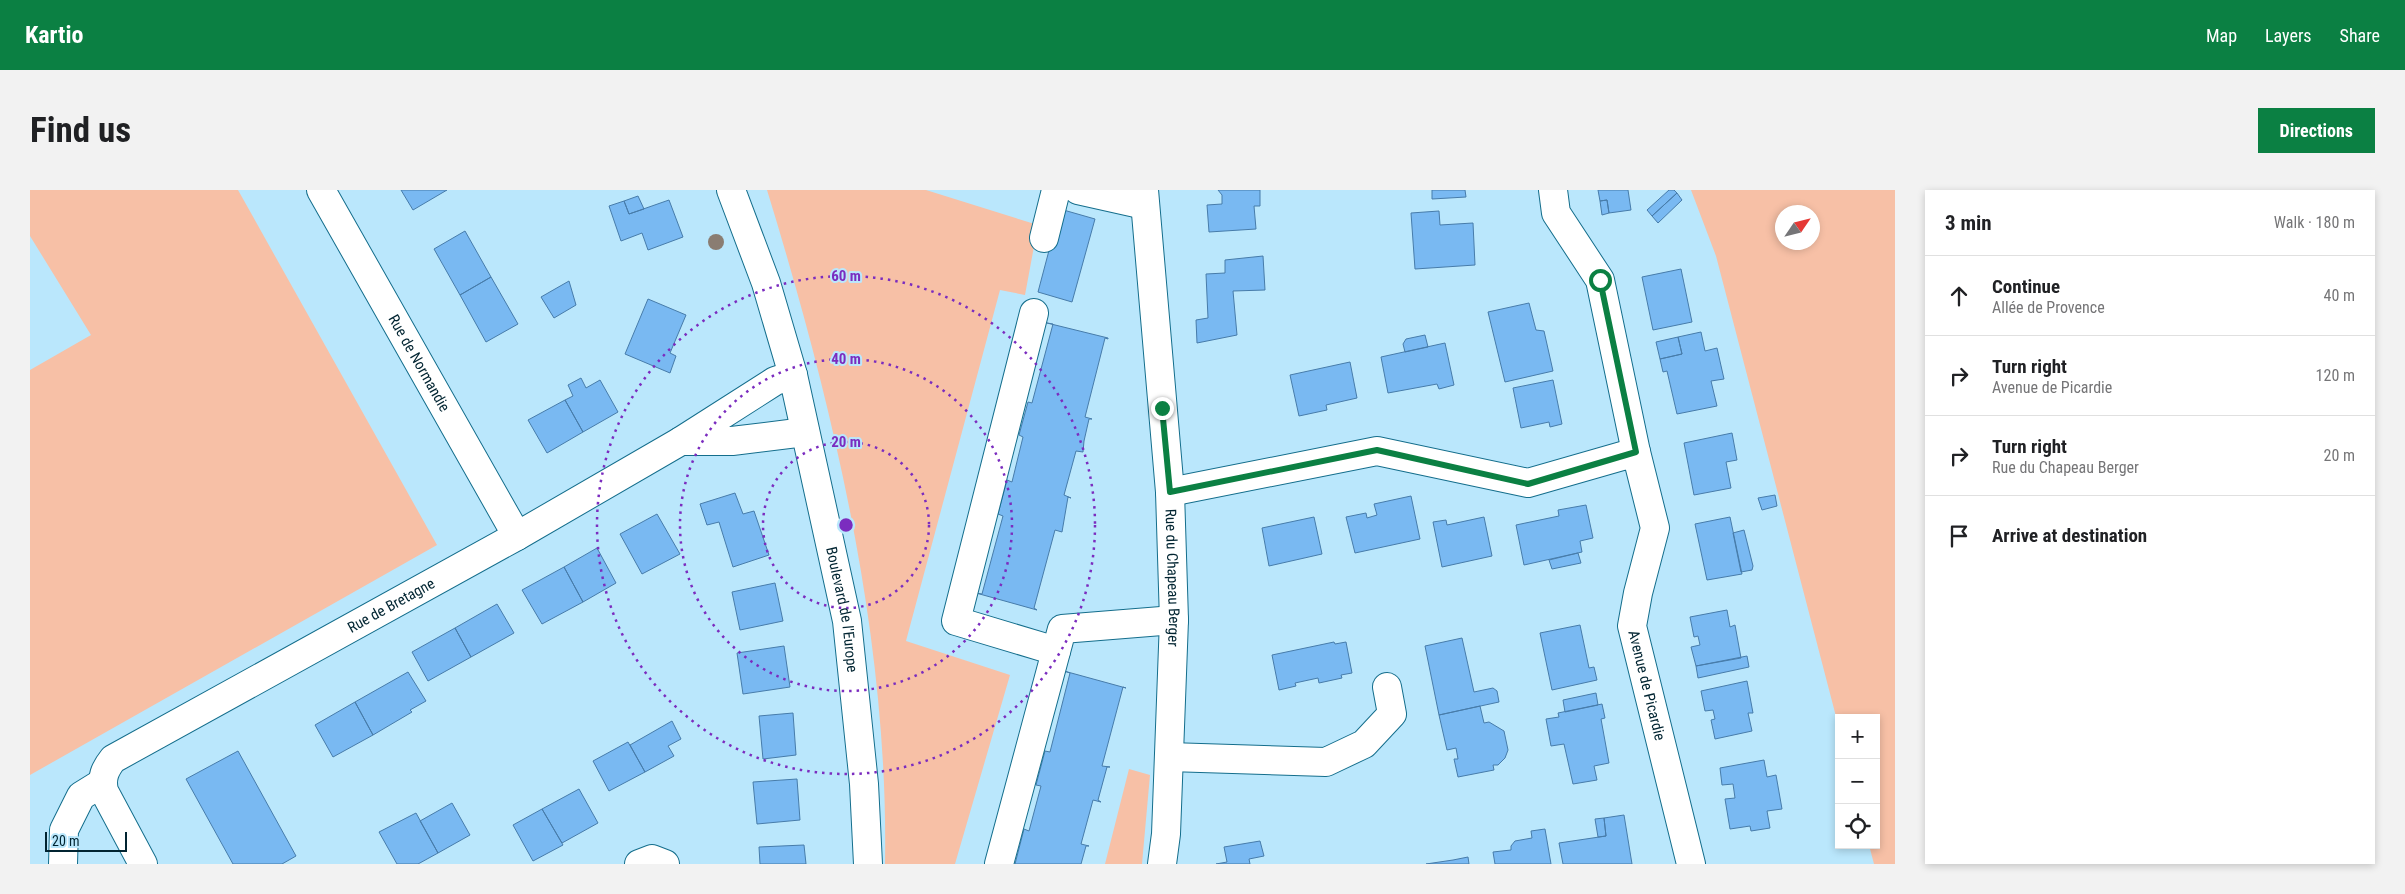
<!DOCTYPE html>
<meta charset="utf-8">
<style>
body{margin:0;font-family:"Roboto Condensed",sans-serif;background:#f2f2f2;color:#202124}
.controls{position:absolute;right:15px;bottom:15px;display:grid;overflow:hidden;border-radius:0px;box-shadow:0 2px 8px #0003}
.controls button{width:45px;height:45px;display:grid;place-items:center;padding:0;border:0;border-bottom:1px solid #e0e0e0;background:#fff;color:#202124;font:25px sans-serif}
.compass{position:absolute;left:1745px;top:15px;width:45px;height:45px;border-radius:50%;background:#fff;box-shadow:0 2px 8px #0003;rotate:55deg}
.scale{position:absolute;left:15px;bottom:12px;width:82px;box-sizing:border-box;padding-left:5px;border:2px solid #012431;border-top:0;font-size:14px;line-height:18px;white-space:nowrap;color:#012431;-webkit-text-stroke:4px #bae7fc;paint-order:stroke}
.stop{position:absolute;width:15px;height:15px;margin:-11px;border:4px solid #0b8043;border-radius:50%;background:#fff}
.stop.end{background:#0b8043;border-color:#fff;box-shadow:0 1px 5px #0008}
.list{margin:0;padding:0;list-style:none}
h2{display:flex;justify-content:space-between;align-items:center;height:65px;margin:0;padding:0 20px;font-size:21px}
h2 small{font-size:16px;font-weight:400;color:#757577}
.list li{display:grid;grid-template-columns:32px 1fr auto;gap:15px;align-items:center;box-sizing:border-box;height:80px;padding:0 20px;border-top:1px solid #e0e0e0}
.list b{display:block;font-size:19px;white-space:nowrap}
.list p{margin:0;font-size:16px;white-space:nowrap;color:#757577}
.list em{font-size:16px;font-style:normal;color:#757577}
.icon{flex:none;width:28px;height:28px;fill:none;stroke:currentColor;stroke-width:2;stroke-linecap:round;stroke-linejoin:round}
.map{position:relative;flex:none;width:1865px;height:674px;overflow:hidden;border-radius:0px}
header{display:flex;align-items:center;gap:30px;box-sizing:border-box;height:70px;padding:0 25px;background:#0b8043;color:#fff}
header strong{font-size:24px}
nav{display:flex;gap:28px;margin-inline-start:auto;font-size:18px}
.intro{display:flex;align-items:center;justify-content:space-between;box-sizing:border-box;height:120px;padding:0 30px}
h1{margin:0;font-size:35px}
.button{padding:12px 22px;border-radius:0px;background:#0b8043;color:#fff;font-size:18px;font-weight:700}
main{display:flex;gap:30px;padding:0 30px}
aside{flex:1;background:#fff;border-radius:0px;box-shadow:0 2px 8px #0003}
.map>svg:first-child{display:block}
</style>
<header>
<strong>Kartio</strong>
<nav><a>Map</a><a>Layers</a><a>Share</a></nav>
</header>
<div class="intro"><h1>Find us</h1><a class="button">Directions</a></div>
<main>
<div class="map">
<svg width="1865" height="674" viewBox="0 0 1865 674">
<rect width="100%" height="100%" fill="#bae7fc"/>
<!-- green -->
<path fill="#f7c0a6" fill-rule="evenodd" d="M0,0h208l199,355 -407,230v-405l61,-35 -61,-99z
M737,0h159l112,35 -13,70 -25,-5 -94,351 104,34 -55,189h-70c4,-226 -52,-459 -118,-674z
M1661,0h204v674h-21l-5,-19h7v-127h-37v10l-123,-472zM1782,22v30h-30v-30z
M1099,579l21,6 -8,89h-37z"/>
<!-- building -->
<path fill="#79b9f2" stroke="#477caa" d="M371,0h46l-34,20z
M1188,0h42v16h-6l2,23 -47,3 -2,-27 15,-1v-9z
M1402,0h33l1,7 -34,2z
M1568,0h30l3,20 -22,3 -2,-13 -7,1z
M1639,0h5l3,3 -25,23 -5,-6z
M1647,3l5,7 -24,23 -6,-7z
M608,6l6,13 -15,5 -5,-13z
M639,10l14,37 -35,13 -6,-17 -21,8 -12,-35 15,-5 5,13z
M1577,10l2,13 -7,2 -2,-14z
M1030,19l35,10 -23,83 -34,-10z
M1409,21l1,14 33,-2 2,42 -60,4 -4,-56z
M435,41l26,46 -31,18 -26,-46z
M1233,66l2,34 -32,1 4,44 -40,8 -1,-23 12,-2 -2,-44 19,-1v-13z
M1651,79l11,53 -39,8 -11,-53z
M461,87l27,47 -32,18 -26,-47z
M539,91l7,24 -22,13 -13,-21z
M618,109l38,16 -16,38 6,3 -6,17 -45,-19z
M1499,113l7,27 8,1 9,40 -48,11 -17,-70z
M1017,133l61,15v1l-3,-1 -20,79 7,2h-3l-5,22 -1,11 -7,-1 -12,44 7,3 -3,-1 -6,35 -7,-2 -21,78 3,2 -61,-17 6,1 21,-78 -5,-2 9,-34 5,2 11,-45 -4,-2 9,-33 4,1 21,-79z
M1671,142l4,19 12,-3 7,31 -13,2 6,25 -40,8 -10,-43 -4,1 -3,-13 22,-5 -4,-17z
M1395,145l3,12 -23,5 -2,-8 3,-5z
M1648,147l4,17 -22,5 -4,-17z
M1415,153l9,42 -15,4 -2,-5 -49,9 -7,-36z
M1320,172l7,36 -31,7 1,5 -28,6 -9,-41z
M551,188l5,10 14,-8 18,32 -35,20 -18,-32 8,-4 -5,-11z
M1523,190l9,44 -12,3 -1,-5 -28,6 -8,-40z
M535,210l18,32 -36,21 -19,-33z
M1702,243l5,27 -11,2 5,26 -37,7 -10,-52z
M705,303l8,21 11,-3 15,44 -36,12 -14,-45 -12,3 -7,-21z
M1745,305l2,11 -15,4 -4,-12z
M1381,306l9,43 -65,14 -9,-36 20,-4 1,5 10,-3 -3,-11z
M1556,315l7,33 -13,3 2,11 -58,13 -8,-40 43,-9 -1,-6z
M627,324l23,40 -38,20 -22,-40z
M1284,327l8,37 -53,12 -7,-38z
M1454,327l8,39 -50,11 -9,-45 13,-2 1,5z
M1700,327l12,57 -35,6 -12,-56z
M1714,340l9,36 -1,4 -11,2 -8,-39z
M567,358l19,35 -33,19 -19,-35z
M1548,363l3,10 -29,6 -3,-9z
M534,377l19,35 -41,22 -20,-34z
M745,393l8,38 -43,9 -8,-38z
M467,414l17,29 -43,24 -16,-29z
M1697,420l3,17 5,-2 6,33 -45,8 -5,-19 9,-2 -2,-9 -4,1 -4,-20z
M1550,435l9,43 5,-1 3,13 -45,10 -12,-57z
M425,438l16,29 -43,24 -16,-29z
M1432,448l12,54 19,-4 4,3 2,11 -60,13 -14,-69z
M1304,452l1,2 11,-2 6,31 -11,2 1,3 -23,5 -1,-5 -23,5 1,3 -17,4 -7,-35z
M754,456l6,41 -47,7 -6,-41z
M1717,466l2,11 -51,11 -2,-12z
M1034,481l62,17 -3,-1 -21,79 8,1h-3l-9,33 3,2 -8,-2 -12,44 8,2h-3l-5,18h-66l9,-35 5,2 12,-45 -5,-1 9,-34 5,1 20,-79z
M378,482l18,29 -16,9 2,2 -39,23 -18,-33z
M1717,491l6,32h-5l4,18 -37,8 -4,-19 4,-1 -2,-9 -8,1 -4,-20z
M1566,503l2,12 -33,7 -2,-12z
M325,512l18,33 -40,22 -18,-32z
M1572,514l3,14 -4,1 8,44 -15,3 3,14 -24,4 -9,-40 -13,2 -5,-27 13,-2 -1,-4z
M1450,516l4,17 5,-1 15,9 4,19 -3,8 -7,7h-5l1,5 -36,7 -4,-18h4l-2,-11 -9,2 -8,-35z
M763,523l3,42 -33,4 -4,-43z
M642,531l9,18 -13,7 6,10 -29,16 -15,-27z
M598,552l17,30 -36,19 -16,-30z
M208,561l58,105 -14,8h-49l-47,-85z
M1734,570l3,17 9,-2 6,34 -15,2 3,17 -19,3 -1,-5 -20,3 -5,-30 10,-1 -2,-14 -11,1 -2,-17z
M767,589l3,41 -43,4 -4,-42z
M549,599l19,34 -36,20 -20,-34z
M422,613l18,32 -32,18 -18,-32z
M512,619l21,36 -30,16 -20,-36z
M386,623l22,40 -20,11h-21l-18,-32z
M1594,625l8,49h-69l-4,-21 47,-7 -2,-18z
M1574,628l2,18 -8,1 -3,-18z
M1515,639l6,35h-56l-2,-12 18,-2v-4l4,-5 17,-3 -1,-7z
M1230,651l4,15 -15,3 1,5h-34l11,-2 -3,-15z
M774,655l2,19h-46l-1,-17z
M1438,667l1,7h-43l27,-4z"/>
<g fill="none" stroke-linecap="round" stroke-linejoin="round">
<!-- minor casing -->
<g stroke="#146e8c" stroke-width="30">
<g id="minor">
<path id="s1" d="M291,0l196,346"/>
<path id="s2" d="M701,0l35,93 27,92 54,246 17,163 4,80"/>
<path d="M1048,0l67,15"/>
<path id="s3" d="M1114,0l26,302 4,128 -8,214 -4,30"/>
<path d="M1523,0l3,23 44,67 36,172"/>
<path d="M1014,48l12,-48"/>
<path d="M1004,123l-78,308 100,30"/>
<path d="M763,185l-18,6 -94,60h51l73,-9"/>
<path id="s4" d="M1140,302l207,-41 151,32 108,-31 19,76 -17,65 -6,33 59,238"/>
<path d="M1139,567l157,5 38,-18 28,-30 -5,-27"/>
<path d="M33,674l1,-34 17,-34 21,-13"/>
<path id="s5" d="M113,674l-39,-73c-3,-13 1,-22 9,-32l404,-223 164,-95"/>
<path d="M609,674l13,-5 13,5"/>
<path d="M969,674l63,-235 112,-9"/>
</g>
</g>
<!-- minor -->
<use href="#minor" stroke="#fff" stroke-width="28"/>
</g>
<!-- trees -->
<circle fill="#8a7d72" cx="686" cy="52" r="8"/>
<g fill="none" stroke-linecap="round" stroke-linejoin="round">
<!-- route -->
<path stroke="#0b8043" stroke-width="6" d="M1132,218l8,84 207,-42 151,34 108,-32 -36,-172"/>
</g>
<!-- distance rings -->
<g fill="none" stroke="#7b2cbf" stroke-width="2.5" stroke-dasharray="2.5 5">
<circle cx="816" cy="335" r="83"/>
<circle cx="816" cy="335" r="166"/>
<circle cx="816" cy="335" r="249"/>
</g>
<g text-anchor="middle" stroke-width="4" stroke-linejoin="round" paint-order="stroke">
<!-- street labels -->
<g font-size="15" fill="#012431" stroke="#bae7fc">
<text dy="5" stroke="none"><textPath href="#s1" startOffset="199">Rue de Normandie</textPath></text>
<text dy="5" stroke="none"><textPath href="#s3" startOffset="389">Rue du Chapeau Berger</textPath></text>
<text dy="5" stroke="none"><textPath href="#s5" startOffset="435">Rue de Bretagne</textPath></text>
<text dy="5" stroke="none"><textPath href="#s2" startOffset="435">Boulevard de l'Europe</textPath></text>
<text dy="5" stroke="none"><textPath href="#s4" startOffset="718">Avenue de Picardie</textPath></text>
</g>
</g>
<circle cx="816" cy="335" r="8" fill="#7b2cbf" stroke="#bae7fc" stroke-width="2.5"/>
<g font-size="15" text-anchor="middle" font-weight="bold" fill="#7b2cbf" stroke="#bae7fc" stroke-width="4" stroke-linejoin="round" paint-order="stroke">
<text x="816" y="91">60 m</text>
<text x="816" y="174">40 m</text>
<text x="816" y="257">20 m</text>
</g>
</svg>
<div class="controls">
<button>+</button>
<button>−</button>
<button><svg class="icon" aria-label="locate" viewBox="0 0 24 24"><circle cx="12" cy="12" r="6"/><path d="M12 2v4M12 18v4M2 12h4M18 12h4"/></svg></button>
</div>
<svg class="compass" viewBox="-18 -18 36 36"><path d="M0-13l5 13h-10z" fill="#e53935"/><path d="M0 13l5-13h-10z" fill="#757577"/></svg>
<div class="scale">20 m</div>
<div class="stop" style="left:1570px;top:90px"></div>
<div class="stop end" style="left:1132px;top:218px"></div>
</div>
<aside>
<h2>3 min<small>Walk · 180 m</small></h2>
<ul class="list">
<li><svg class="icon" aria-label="ahead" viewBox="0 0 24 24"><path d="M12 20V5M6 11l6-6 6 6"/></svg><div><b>Continue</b><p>Allée de Provence</p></div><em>40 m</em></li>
<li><svg class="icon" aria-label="right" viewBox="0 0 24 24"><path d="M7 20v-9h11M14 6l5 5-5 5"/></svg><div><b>Turn right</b><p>Avenue de Picardie</p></div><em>120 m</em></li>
<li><svg class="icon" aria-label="right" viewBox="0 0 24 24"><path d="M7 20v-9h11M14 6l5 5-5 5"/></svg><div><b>Turn right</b><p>Rue du Chapeau Berger</p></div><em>20 m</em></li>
<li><svg class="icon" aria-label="arrive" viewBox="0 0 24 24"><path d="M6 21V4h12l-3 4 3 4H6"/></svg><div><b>Arrive at destination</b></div></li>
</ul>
</aside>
</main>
